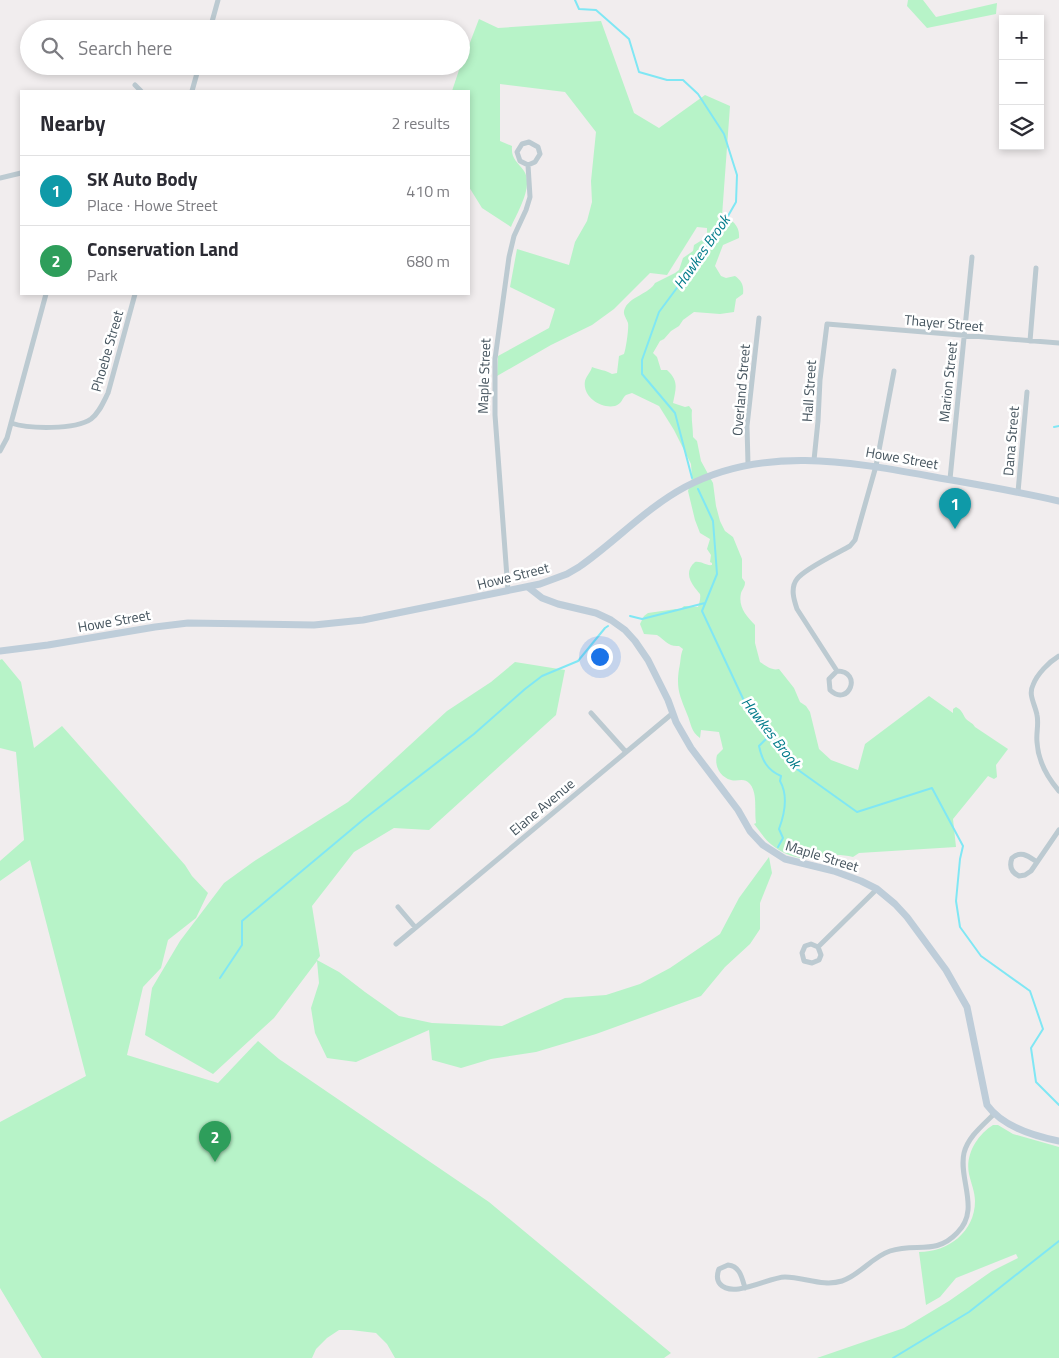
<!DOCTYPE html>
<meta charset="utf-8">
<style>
body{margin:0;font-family:"Titillium Web",sans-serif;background:#f7f7f7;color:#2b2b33}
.controls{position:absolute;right:15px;top:15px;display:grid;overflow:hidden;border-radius:0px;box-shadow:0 2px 8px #0003}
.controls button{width:45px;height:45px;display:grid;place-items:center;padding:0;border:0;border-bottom:1px solid #e1e1e2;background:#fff;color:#2b2b33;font:25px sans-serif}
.you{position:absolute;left:599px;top:656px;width:18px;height:18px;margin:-12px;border:4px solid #fff;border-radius:50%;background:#1a73e8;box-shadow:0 0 0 8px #1a73e833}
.badge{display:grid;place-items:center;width:32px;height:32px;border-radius:50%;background:#0783f1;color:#fff;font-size:16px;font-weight:700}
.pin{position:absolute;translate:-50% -41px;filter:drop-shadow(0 1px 2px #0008)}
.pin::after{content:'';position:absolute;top:26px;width:18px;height:15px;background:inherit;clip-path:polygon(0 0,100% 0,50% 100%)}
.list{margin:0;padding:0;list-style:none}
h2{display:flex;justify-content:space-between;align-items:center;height:65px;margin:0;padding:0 20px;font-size:21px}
h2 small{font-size:16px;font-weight:400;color:#7c7c81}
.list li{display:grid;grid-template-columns:32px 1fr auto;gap:15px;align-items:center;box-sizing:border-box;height:70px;padding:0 20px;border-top:1px solid #e1e1e2}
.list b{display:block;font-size:19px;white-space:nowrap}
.list p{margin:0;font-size:16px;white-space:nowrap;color:#7c7c81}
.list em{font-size:16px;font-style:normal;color:#7c7c81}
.icon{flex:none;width:28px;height:28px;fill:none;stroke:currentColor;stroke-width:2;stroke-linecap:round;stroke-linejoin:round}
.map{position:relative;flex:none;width:1059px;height:1358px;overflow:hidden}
.search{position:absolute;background:#fff;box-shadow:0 2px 8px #0003;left:20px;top:20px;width:450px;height:55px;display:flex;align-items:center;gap:12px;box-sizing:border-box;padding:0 18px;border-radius:28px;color:#7c7c81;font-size:19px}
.panel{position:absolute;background:#fff;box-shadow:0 2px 8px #0003;left:20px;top:90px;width:450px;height:205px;border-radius:0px}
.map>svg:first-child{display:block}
</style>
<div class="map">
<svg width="1059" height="1358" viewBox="0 0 1059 1358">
<rect width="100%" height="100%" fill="#f1edee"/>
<!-- green -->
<path fill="#b7f3c8" d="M908,0h15l13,17 61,-14 -1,11 -69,14 -20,-22z
M479,19l19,9 103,-7 33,92 25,15 46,-33 25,11 -8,110c11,4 18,10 17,22l-16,7 -8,21 6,10 5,2 9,-2c7,5 9,10 8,18l-7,5 -2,13 -14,2 -26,-2 -11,8 -4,6 -8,5 -7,8 -4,2 -7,12 4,4 4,13h6c12,11 9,18 6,33l12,4 4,-1 3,4c-1,9 1,17 1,27l4,4 4,20 12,22 3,23 4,15 5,10 8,6 9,22v19l3,4c0,5 -2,6 -4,11 -3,14 5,23 14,32v18l5,19c6,4 12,9 19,7l15,19 6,14 6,4 4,6 9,37 12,11 27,10 7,-26 64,-48 24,17v-4l3,-2c6,3 6,6 10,12 3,3 7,4 9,8l33,22 -12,16 1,12 -3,2 -6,-3 -35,43 3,28 -97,6 -6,4c-16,-4 -30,-1 -45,1 -11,2 -28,-6 -36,-13 -7,-5 -12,-14 -18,-21l2,-1c-2,-13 2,-29 -6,-39 -6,-7 -12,-2 -19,-4 -11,-3 -17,-14 -14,-25l6,-6 -4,-17 -18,-2 -1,8c-9,-6 -9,-15 -13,-24 -7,-18 -11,-25 -8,-45 2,-8 1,-13 4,-20l-4,-3c-11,1 -14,-6 -22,-11l-13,-1 -4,-10 4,-8 4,-3 28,-4 4,1 4,-4 14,1c1,-3 3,-9 2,-13 -1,-1 -4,-5 -5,-6 -7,-9 -9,-18 0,-26 7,-1 11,4 17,3v-2l-2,-1 1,-7 -4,-6 3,-10 -10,-6 -5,-13 -7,-29 4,-13 -1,-14 -17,-34 -15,-24 -27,-13 -6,2c-4,3 -4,9 -11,11 -14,3 -33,-9 -30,-25 1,-5 6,-9 7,-14 7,3 14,3 20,7l5,-1 2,-17 5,-2c2,-5 5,-26 4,-31 -2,-6 -6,-9 -3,-15 6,-12 24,-14 30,-25l20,-10 4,-3 4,-12 10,-7 1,-6 13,-8v-9l-10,-1 -30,48 -17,-2 -36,36 -22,16 -41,20 -54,31 1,-20 51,-28 6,-19 -45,-22 7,-38 52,16 6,-23 12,-21 5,-19 -1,-21 5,-49 -31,-40 -65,-8v57l12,5c-1,13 5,15 12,25 10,15 -7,42 -13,56l-29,-19 -13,-21v-96h-17l7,-21 2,-4z
M2,659l19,23 13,66 28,-22 123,139 7,11 16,17 -12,25 -28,22 -7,28 -18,19 -16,68 91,28 40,-42 21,18 210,143 182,151 -7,5h-269l-8,-14 -11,-11 -25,-3h-12l-12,8 -11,11 -4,9h-270l-42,-70v-166l86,-46 -56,-216 -30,21v-20l24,-21 -8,-88 -16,-4v-88z
M515,662l50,8 -9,45 -127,115 -35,-2 -40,24 -42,54 8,50 -3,4 22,12 26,20 34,24 33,7 70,3 63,-28 41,-3 34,-11 30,-16 50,-34 19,-36 30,-41 3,16 -12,30v26l-10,15 -25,23 -24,29 -105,38 -60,18 -45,7 -30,9 -29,-8 -3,-30 -73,32 -29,-4 -12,-25 -4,-25 8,-25 -2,-22 -43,57 -61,56 -68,-39 7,-47 28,-47 44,-58 29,-21 95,-60 99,-91 44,-29z
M993,1125h5l15,9 46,13v211h-242l87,-30 45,-27 43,-30 26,-13 -2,-4 -60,24 -16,19 -14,8 -7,-53c29,0 56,-20 56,-51 0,-9 -4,-18 -6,-27 -4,-19 8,-39 24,-49z"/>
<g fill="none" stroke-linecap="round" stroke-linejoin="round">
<!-- stream -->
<path stroke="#80e7f4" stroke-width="2" d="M575,0l4,9 17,1 33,29 10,33 28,8h16l15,14 26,40 13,41 -1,27 -16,28 -61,82 -17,48v14l33,39 17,65
M1054,427l5,-1
M698,489l15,32 4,53 -15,37 44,94 48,62 63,45 75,-24 31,58 -3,13 -4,42 4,26 21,29 49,35 13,38 -12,19 5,34 23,23
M630,616l12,3 63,-16
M770,735l-11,11c3,14 8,24 22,30l-1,5c8,14 5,32 -1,48l4,9 -5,9
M220,978l22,-33v-24l122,-102 110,-85 51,-45 17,-13 36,-15 27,-33 3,-2
M893,1358l76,-46 90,-71"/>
<!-- street -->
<path stroke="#bccad1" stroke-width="5" d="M210,29l8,-29
M135,85l6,6
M192,91l7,-25
M0,178l21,-5
M1030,341l6,-73
M11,423c18,6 64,7 80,-4 8,-6 12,-16 17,-26l27,-99
M0,451l7,-13 39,-144
M814,460l4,-39 2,-41 7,-56 232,19
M748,464l-1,-38 12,-108
M950,479l22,-222
M1018,492l9,-100
M508,591l-13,-176v-56l14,-102 5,-21 12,-26 4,-13 -2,-32 -8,-4 -3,-9 5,-8 7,-2 9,5 2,7 -5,8 -7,3
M1059,656c-10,6 -22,18 -26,29 -5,10 2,19 4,30 2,9 -1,18 0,27 1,19 10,35 22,49
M837,671c26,0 12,37 -7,19l-1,-11 8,-8 -40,-62c-3,-9 -7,-21 0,-30 7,-10 41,-26 53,-33l5,-6 21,-74 18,-95
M591,713l35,39
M1037,862c-9,-6 -16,-12 -25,-4 -3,8 -1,14 7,18l6,-1 6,-4 28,-41
M398,907l17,20
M396,944l277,-231
M818,947l3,8 -2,5 -7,3 -8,-2 -2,-8 3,-7 6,-2 7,3 59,-58
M745,1288c-3,-10 -5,-22 -17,-23l-9,4c-2,5 -3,10 1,15 13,15 49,-7 65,-7 19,0 38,10 57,4 18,-6 30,-24 48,-30 26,-9 45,5 67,-18 24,-23 1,-54 7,-80 4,-16 18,-27 30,-39"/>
<!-- secondary -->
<path stroke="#becdd9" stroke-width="7" d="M528,587l14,11 16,6 38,9 15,7 14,10 10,11 13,19 20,40 8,22 15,26 47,62 12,21 13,14 22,14 49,12 27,10 16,8 18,15 12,13 39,53 21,37 20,98c16,22 46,31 72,36
M0,651l48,-6 107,-18 33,-4 126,2 49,-5 177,-36 27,-10 12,-7c36,-25 67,-59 106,-80 77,-41 162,-26 244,-11 44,8 87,15 130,25"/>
</g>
<g text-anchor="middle" stroke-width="5" stroke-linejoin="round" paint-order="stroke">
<!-- street labels -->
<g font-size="14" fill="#44535d" stroke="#fff">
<text transform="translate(944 323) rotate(5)" y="5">Thayer Street</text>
<text transform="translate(107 351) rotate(-74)" y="5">Phoebe Street</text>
<text transform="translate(484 376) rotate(-88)" y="5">Maple Street</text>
<text transform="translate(948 382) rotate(-84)" y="5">Marion Street</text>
<text transform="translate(741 390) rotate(-85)" y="5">Overland Street</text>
<text transform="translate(809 391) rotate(-86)" y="5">Hall Street</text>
<text transform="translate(1011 441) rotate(-85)" y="5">Dana Street</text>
<text transform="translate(902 458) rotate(10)" y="5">Howe Street</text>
<text transform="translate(513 576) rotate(-14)" y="5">Howe Street</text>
<text transform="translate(114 621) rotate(-10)" y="5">Howe Street</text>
<text transform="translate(542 807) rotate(-40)" y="5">Elane Avenue</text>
<text transform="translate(822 856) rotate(17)" y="5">Maple Street</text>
</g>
<!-- water labels -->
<g font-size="15" font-style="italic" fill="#047c8b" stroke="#fff">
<text transform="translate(702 252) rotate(-55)" y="5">Hawkes Brook</text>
<text transform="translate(771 733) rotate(52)" y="5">Hawkes Brook</text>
</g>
</g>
</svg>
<div class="controls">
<button>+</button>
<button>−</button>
<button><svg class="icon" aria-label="layers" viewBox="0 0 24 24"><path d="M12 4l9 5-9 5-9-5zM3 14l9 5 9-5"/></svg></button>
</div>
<div class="you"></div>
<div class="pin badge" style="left:955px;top:529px;background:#0f9aa8">1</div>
<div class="pin badge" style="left:215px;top:1162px;background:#2e9e5b">2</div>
<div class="search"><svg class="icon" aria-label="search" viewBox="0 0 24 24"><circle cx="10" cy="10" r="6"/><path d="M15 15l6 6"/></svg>Search here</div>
<section class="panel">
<h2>Nearby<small>2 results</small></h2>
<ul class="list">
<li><span class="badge" style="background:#0f9aa8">1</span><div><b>SK Auto Body</b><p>Place · Howe Street</p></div><em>410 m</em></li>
<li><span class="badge" style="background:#2e9e5b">2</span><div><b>Conservation Land</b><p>Park</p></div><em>680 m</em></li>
</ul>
</section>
</div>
